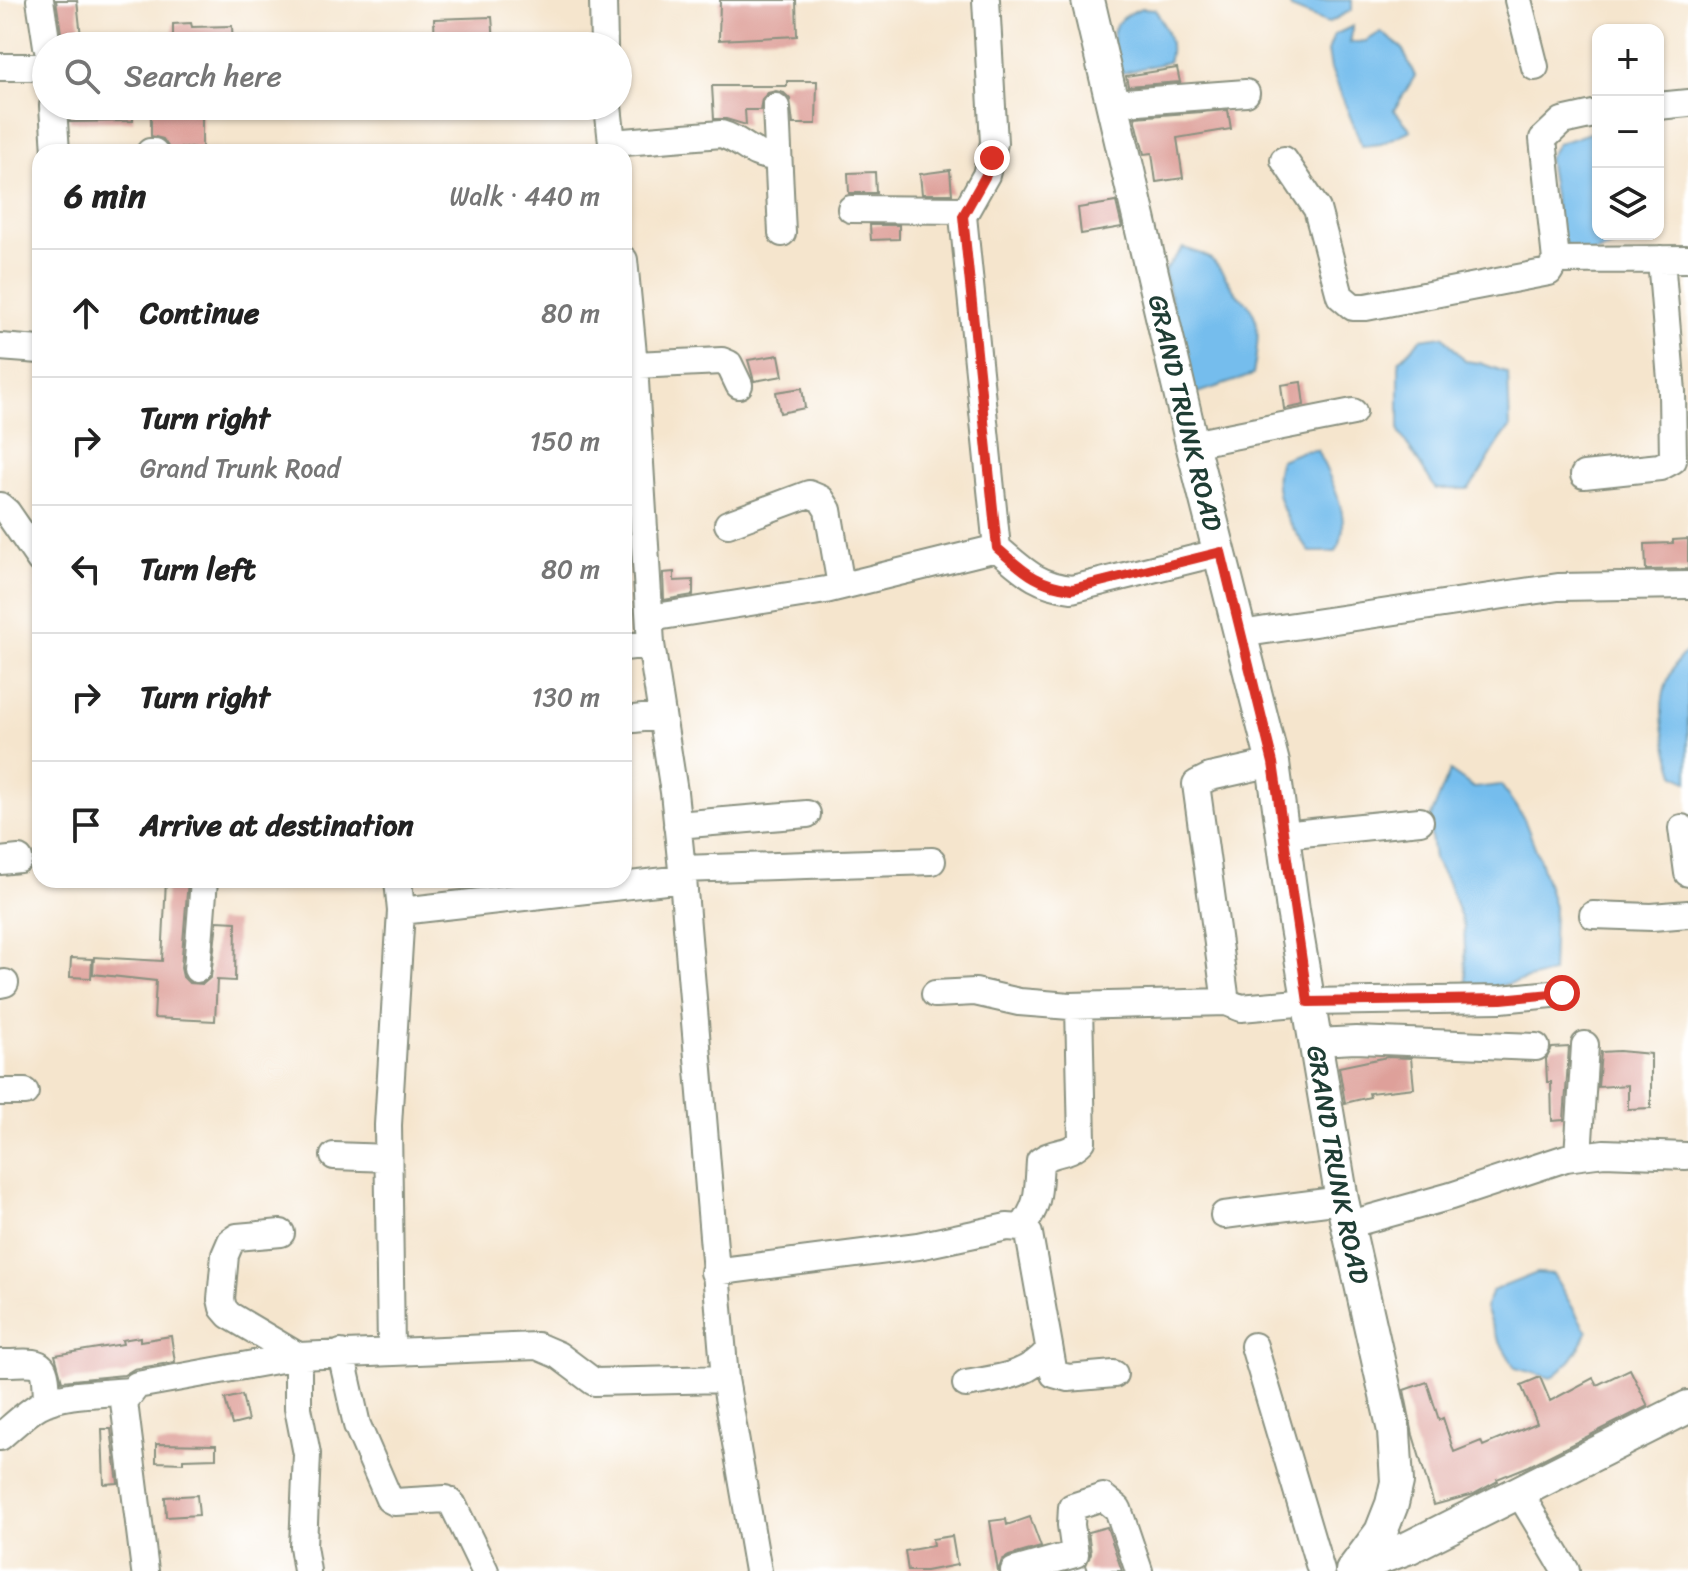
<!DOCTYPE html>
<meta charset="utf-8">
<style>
body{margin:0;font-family:Sriracha,sans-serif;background:#f6f6f6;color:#222}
.controls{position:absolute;right:24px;top:24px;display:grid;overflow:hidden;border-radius:16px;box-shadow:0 2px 6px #0004}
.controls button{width:72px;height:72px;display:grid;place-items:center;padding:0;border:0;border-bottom:2px solid #e0e0e0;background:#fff;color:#222;font:40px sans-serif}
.stop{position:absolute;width:24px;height:24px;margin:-18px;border:6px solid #d93025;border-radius:50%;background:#fff}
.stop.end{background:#d93025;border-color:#fff;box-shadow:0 2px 8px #0008}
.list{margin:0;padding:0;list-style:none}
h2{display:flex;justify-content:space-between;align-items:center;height:104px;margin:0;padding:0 32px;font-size:34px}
h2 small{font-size:26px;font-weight:400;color:#767676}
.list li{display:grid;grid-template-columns:52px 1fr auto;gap:24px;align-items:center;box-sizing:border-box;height:128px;padding:0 32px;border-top:2px solid #e0e0e0}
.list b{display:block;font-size:30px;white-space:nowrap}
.list p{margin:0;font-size:26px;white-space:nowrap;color:#767676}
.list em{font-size:26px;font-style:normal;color:#767676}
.icon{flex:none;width:44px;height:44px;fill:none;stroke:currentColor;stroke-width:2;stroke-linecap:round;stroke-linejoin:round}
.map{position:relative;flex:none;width:1688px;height:1571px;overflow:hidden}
.search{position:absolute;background:#fff;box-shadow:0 2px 6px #0004;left:32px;top:32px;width:600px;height:88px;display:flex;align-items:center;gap:20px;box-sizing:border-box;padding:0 28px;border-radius:44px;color:#767676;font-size:30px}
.panel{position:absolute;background:#fff;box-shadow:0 2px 6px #0004;left:32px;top:144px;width:600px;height:744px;border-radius:24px}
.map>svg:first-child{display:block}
</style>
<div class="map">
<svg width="1688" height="1571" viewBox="0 0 1688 1571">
<rect width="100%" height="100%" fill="#fff"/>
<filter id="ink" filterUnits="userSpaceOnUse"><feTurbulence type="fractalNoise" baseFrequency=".0125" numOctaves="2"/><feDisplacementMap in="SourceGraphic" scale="16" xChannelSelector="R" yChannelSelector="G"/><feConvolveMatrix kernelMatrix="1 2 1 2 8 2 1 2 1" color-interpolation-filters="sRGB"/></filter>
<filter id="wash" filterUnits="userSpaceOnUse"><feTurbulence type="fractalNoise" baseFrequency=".006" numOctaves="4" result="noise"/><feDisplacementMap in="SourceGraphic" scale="32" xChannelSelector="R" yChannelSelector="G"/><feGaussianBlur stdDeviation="1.8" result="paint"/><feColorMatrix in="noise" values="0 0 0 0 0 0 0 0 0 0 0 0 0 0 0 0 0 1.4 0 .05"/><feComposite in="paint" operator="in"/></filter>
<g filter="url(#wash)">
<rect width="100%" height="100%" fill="#f5e5cd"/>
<!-- water -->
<path fill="#75bded" stroke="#4a7d90" stroke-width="2" d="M1288,0h64v10l-24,13 -37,-15z
M1141,8l14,1c10,18 20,34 13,53l-46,11 -11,-15c3,-32 -1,-36 30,-50z
M1353,26l-3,17 16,-2 15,-9 21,16 13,28 -21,34 17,20 -30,14 -19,2 -31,-77 -3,-18 6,-16z
M1598,130v104h44l-27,12 -34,11 -20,-16 -13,-83 9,-14z
M1183,248c33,9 32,13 50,41 4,8 13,11 17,18 13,18 6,48 3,68l-58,19 -31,-123z
M1443,336l22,25 15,2 28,10 2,55c-17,18 -25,42 -42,61h-32l-37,-57v-71l22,-22z
M1317,450c14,31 38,69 19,102h-26c-20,-26 -42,-58 -30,-92l23,-9z
M1688,651v131l-13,-8c-10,-34 -21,-65 -5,-99 5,-11 8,-18 18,-24z
M1450,771l24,17 27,-3 23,34 16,41 14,47 -2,66 -85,21 -3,-67 -15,-42 -15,-26 -5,-38z
M1537,1273l16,1 34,58c-8,19 -19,35 -36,46l-36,-10 -21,-36 -9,-24 7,-17z"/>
<g id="blocks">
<!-- building -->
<path fill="#dea09a" d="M56,0h21l5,46h-19z
M720,0h76l1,36 -78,4z
M492,17l2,25 -59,4 -1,-27z
M191,23l1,4 40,-1 1,20h-60v-22z
M1177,68l3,14 -52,4 -2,-10z
M787,81h30l-1,43h-23l-3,-25 -6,-6 -8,-2 -8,2 -6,6 -2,11h-15l1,15 -20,-6h-12l-2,-33h75z
M69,106h64v15l-63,1z
M151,107h51v41h-33l-6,-9 -12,-3z
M1228,110l3,19 -54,9 6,40 -27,4 -4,-29 -8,1 -9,-37z
M950,170l2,24h-30l-2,-20z
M875,172l1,21h-27l-1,-20z
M1116,202l6,25 -41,7 -3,-26z
M870,225h29v14l-28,1z
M779,355l4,21 -29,5 -6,-21z
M1301,382l3,23 -20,4 -3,-24z
M802,388l3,20 -25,5 -4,-21z
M1688,539v30l-42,1 -1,-26 28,-1v-3z
M674,572v9l19,-1v15l-29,5 -1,-27z
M166,880h22l-7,88 2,9 6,6 14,1 8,-7 6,-56 19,1 -1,59 -18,-1 -2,41 -61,-3 2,-37 -63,-7 1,-17 68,4z
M71,958l21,1 -1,19 -21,-1z
M1569,1047l-5,73 -12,1 -1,-39h-4l-1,-23 6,-11z
M1619,1051l32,3v54l-23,1v-24l-30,2 3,-35z
M1387,1057l24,1 3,30 -45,5 1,4 -25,6 -6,-36z
M171,1336l4,26 -41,7 -10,6 -62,6 -7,-26 68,-11 -1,-4 18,-3v4z
M1630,1369l18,37 -119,60 -32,13 1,2 -24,13 -40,11 -21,-70 -9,-45 23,-8 12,38 4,-2 11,34 27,-11 2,5 54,-23 -16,-38 19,-8 10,24 43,-23 4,7z
M242,1395l6,26 -16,4 -7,-26z
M102,1429h9l7,54 -14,1z
M156,1444l60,1v13l-33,1v4l-27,-1z
M197,1495l2,20 -33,2 -1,-20z
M1030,1517l11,30 -32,9 -7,4 -4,11 -8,-50 16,-2 1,6z
M1107,1527l15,44h-34l-2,-6 5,-12 -3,-21z
M952,1536l5,29 -31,6h-18l-3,-20 28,-5 -1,-7z"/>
</g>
</g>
<g filter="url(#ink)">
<use href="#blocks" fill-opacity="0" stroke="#8a9180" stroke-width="2"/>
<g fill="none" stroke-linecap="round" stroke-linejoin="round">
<!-- minor casing -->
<g stroke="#8a9180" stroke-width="30">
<path id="minor" d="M40,0l7,46
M603,0l1,46
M986,0l8,143 -8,32 -23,41 34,332c26,22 39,37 75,41l149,-37
M1518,0l17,67
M0,67h46
M1112,103l134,-10
M53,106l3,46
M608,106l5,46
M1658,106l30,-3
M776,107l6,126
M612,143l109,-9c24,7 27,22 57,23
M150,152h4
M1284,160l33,49 23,87 13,11h13l183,-35 7,-12 -13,-121 19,-18 36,-8
M851,209l115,1
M1556,260l132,-1
M0,347l40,3
M634,365l88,-4 7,3 10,21
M1192,444l161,-32
M1584,475l76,-8 13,-7 -1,-68 -11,-133
M0,506l7,6 33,48
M728,524l81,-30 12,5 7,11 13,76
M650,618l176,-28 171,-42
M1240,634l318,-47 130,-2
M624,647l27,-3
M624,720l38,-4
M677,825l130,-11
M1682,828l6,45
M1283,835l137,-14
M0,861l19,-2
M682,869l250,-8
M401,911l282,-32
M1593,915l59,2 36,-3
M197,969l7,-89
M0,984l5,-1
M935,994l40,-2 44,10 51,4 156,-4 15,6 67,-6 193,-3 61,-6
M1226,1002l-30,-218 14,-7 63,-14
M1316,1042l40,-2 180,7
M0,1092h25
M334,1156l54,2
M1578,1156l7,-111
M1224,1215l118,-15
M1347,1225l104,-29 115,-38 38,-5 82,3
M1021,1228c19,-22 17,-39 19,-67 17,-12 26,-4 42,-20l-3,-135
M281,1233l-44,4 -6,4 -6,14 -4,44 2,9 6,7 69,41v52l9,46 -4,92 4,25
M714,1272l204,-26 89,-19 14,1 8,6 25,140 14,4 46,-4
M1254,1346l67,225
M391,1350l-3,-225 13,-214 -3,-31
M341,1353l16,72 32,74 6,3 51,-3 7,6 32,66
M0,1363c43,0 46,-8 47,39
M725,1379l33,192
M966,1384c31,-6 61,-7 82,-33
M0,1437c13,-11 26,-24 40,-32 26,-13 61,-11 89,-14
M1520,1494l46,77
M145,1571l-21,-169 13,-17 161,-29 239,-10 21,9 36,27 131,-3 -42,-500 -9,-87 -23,-148 -17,-279 -10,-105
M1014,1571l61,-17 -4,-29 1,-18 31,-10 15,12 21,62"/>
</g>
<!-- major casing -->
<g stroke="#8a9180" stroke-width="36">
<g id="major">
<path id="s1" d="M1088,0l104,444 81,319 20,147 49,290 52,231 3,51 -5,22 -11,28 -29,39"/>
<path d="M1357,1566l53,-19 278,-140"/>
</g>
</g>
<!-- minor -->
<use href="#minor" stroke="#fff" stroke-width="26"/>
<!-- major -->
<use href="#major" stroke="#fff" stroke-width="32"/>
</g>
</g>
<g fill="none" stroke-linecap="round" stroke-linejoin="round" filter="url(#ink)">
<!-- route -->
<path stroke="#d93025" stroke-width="10" d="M992,158l-6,17 -23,41 34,332c26,22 39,37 75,41l149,-37 52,211 35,239 193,-3 61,-6"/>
</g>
<g text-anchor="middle" stroke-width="6" stroke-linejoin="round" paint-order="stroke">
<!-- street labels -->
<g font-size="26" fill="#1f3d34" stroke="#fff">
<text dy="9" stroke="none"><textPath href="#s1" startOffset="424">GRAND TRUNK ROAD</textPath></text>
<text dy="9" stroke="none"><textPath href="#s1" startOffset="1192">GRAND TRUNK ROAD</textPath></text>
</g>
</g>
</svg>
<div class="controls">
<button>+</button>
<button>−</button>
<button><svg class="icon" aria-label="layers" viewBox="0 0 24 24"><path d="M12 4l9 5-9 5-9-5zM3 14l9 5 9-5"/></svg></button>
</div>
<div class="stop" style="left:1562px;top:993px"></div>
<div class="stop end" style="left:992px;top:158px"></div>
<div class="search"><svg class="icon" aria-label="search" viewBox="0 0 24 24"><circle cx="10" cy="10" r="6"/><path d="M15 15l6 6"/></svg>Search here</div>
<section class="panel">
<h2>6 min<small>Walk · 440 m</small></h2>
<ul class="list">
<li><svg class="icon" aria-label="ahead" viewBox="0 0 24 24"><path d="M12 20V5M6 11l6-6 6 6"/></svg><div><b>Continue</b></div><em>80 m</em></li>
<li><svg class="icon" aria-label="right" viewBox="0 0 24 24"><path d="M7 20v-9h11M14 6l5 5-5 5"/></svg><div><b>Turn right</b><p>Grand Trunk Road</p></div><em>150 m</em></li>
<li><svg class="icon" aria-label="left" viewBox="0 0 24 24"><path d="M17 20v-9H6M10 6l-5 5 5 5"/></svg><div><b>Turn left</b></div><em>80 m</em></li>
<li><svg class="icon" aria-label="right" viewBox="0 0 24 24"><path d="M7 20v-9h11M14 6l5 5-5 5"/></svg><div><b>Turn right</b></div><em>130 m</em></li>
<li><svg class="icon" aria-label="arrive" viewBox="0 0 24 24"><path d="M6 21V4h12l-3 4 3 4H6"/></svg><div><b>Arrive at destination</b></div></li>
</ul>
</section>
</div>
